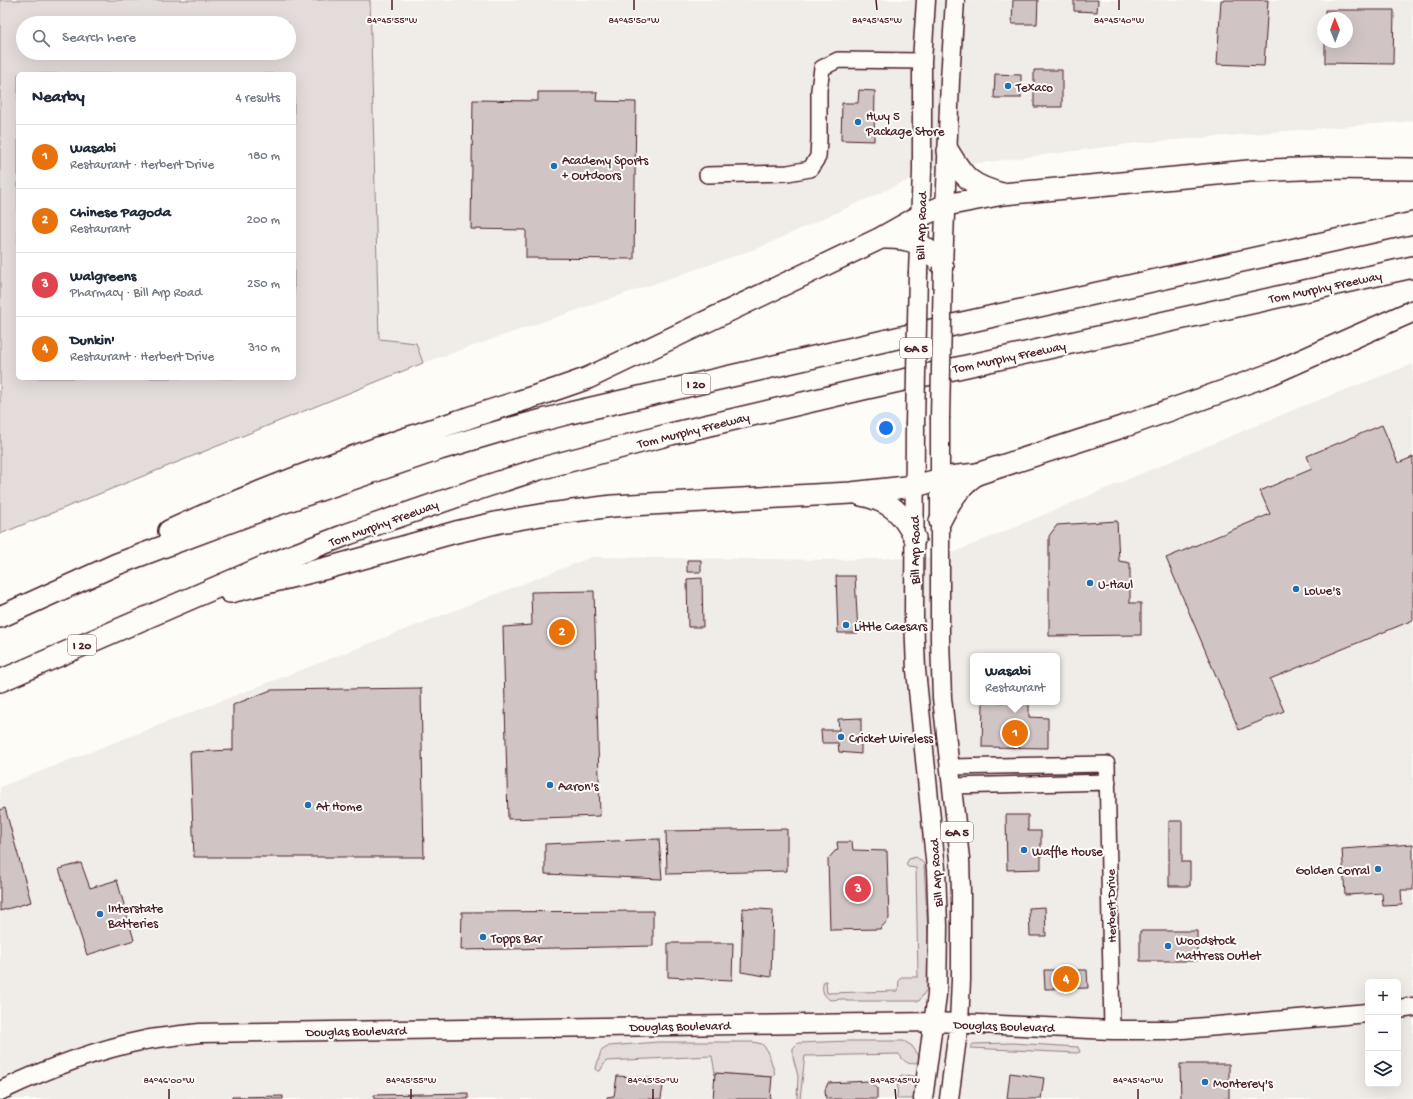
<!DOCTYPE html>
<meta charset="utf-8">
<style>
body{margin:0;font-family:"Gochi Hand",sans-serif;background:#f6f6f7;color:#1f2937}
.controls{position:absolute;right:12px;bottom:12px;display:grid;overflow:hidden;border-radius:6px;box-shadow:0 4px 16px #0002}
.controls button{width:36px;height:36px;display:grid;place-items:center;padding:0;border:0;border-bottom:1px solid #e0e1e3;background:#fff;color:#1f2937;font:20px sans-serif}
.compass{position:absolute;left:1317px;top:12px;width:36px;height:36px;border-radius:50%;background:#fff;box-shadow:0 4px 16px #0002;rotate:359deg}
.you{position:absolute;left:886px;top:428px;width:14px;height:14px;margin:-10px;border:3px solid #fff;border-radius:50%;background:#1a73e8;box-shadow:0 0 0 6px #1a73e833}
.badge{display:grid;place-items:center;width:26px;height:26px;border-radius:50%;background:#1f6fb2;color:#fff;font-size:13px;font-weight:700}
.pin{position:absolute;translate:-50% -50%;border:2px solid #fff;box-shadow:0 1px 4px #0006}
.popup{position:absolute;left:970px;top:653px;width:90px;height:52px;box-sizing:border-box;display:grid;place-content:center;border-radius:6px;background:#fff;filter:drop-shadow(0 1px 3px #0005);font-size:13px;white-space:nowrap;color:#747a83}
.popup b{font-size:15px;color:#1f2937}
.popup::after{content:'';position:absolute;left:50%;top:100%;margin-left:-8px;border:8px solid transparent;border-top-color:#fff}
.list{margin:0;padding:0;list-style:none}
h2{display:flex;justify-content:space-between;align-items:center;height:52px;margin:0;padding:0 16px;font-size:17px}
h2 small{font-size:13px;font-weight:400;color:#747a83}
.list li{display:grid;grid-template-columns:26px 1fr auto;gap:12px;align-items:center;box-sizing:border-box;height:64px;padding:0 16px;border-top:1px solid #e0e1e3}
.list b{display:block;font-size:15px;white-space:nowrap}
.list p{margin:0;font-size:13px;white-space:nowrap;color:#747a83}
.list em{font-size:13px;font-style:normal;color:#747a83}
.icon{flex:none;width:22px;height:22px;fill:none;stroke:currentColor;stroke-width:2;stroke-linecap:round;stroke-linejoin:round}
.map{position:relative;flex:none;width:1413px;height:1099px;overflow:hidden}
.search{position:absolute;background:#fff;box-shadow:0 4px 16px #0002;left:16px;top:16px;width:280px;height:44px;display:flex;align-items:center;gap:10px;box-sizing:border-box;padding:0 14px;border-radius:22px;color:#747a83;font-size:15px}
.panel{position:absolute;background:#fff;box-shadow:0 4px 16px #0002;left:16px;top:72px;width:280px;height:308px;border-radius:6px}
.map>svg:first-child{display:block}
</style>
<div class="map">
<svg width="1413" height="1099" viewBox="0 0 1413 1099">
<rect width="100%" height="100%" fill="#fdfcf7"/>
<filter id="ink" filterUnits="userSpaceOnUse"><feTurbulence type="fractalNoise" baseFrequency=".025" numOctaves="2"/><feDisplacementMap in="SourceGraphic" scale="8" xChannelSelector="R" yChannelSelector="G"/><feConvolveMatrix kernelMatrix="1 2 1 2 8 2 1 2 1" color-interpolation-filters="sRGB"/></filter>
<g filter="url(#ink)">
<!-- built -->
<path fill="#f0ece8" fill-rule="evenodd" d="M370,0h1043v121l-275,22 -205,26 -175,79 -335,115 -7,-20 -37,-3zM1323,18h24v24h-24z
M1413,364v735h-1413v-312l592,-230 240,3 111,-3 355,-149zM973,656h84v46h-84zM1368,982h30v102h-30z"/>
<!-- green -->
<path fill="#e3dcda" stroke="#967e82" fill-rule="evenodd" d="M0,0h370l9,339 37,4 7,20 -423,171zM23,23h266v30h-266zM18,74h276v304h-276z
M916,857l4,3 4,4 4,69 -1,56 -8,12h-72l-5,-2 -12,1c-7,-5 -9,-10 -6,-19h2l1,12 71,-2 1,-10 2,-4h17l-2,-109 -8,-1 -2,-3 3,-5z
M849,1041h55l8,5 7,10v5c-9,6 -15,1 -20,-7l-94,2 -5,43h-3l1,-23 -5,-19v-9l5,-5z
M658,1042h95l9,2 6,7 7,23 -3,3 -57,-4 -3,-17 -106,5 -6,10h-3l-1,-3 5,-17 8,-5z
M1012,1043l66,4 2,5 -3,1 -107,-5 3,-4z
M902,1075l12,1 3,3 -1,20h-19l1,-22z"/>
<!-- building -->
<path fill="#d0c5c4" stroke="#4a1f2b" d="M1013,0h25l-1,24h-25z
M1074,0h24l-1,12 -23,-1z
M1221,0h47l-4,66 -47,-2z
M1325,10h69l-1,54 -68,-1v-21h22v-24h-22z
M1034,70h28v37h-28z
M995,74l26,1v23h-27z
M859,90l16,1 -1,50 -33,-1 1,-37h16z
M538,92h59l-1,9 40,1 -2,157 -108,-1v-28l-55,-1 2,-129 65,1z
M1382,425l16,38 15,-6v163l-143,59 14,32 -45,19 -73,-172 104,-44 -10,-23 52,-22 -5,-13z
M1117,521l2,40 11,2v40h11v32l-92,1v-100l8,-11z
M687,560h14v12h-14z
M836,576h19l3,57h-20z
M702,578l1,49h-15l-1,-48z
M594,591l6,225 -92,3 -5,-192 29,-2 -1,-33z
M421,688l3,169h-230l-4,-105 43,-2v-45l38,-15z
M983,702h46v15l19,1v30l-66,-1z
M861,718v36l-22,-2 -1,-9h-16l-1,-13h18l-1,-11z
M5,808l26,94 -31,9v-101z
M1006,815h22v16h13v38l-34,1z
M1169,821h13v41h8v24h-21z
M787,829v42l-120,3 -1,-43z
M659,839l3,40 -117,-5v-30z
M837,842h15l1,8 34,1 2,68 -9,10 -50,1 -2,-71 7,-8 3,-1z
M1413,844v46h-12l1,15 -19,1 -1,-13 -37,2 -3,-46z
M81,863l9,25 27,-8 17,60 -47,15 -28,-86z
M1045,907l1,29h-16l-1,-28z
M743,908l30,2 -2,67 -30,-5z
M653,911v35l-192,4 1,-38z
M1140,931h57v30h-57z
M668,943h65l-1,37 -64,-3z
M1044,970h43l1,18 -43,1z
M1180,1064h49v35h-48z
M715,1073l57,4 -2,22h-57z
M1010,1073l34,5 -3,21h-34z
M617,1076l47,3 -3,20h-54v-2l7,-1z
M869,1081l8,7v11h-51l-1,-9 3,-7z
M468,1093v6h-94v-4z
M283,1096v3h-51v-2z"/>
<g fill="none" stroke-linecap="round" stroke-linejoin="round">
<!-- minor casing -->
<g stroke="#4a1f2b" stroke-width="18">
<path id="minor" d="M707,175l81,-2 22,-4 8,-12 1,-18v-49l3,-22 16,-8 84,1
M950,767l157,-3 5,266
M952,786l156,-4"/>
</g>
<!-- major casing -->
<g stroke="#4a1f2b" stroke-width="21">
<path id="major" d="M943,267l7,-187 5,-80
M918,272l4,-100v-111l4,-61
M940,419v220l2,59 18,161 1,34v87l-2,43 -10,76
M915,425l-1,192 2,53 20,199 2,57 -1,69 -14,104
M1398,1009l15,-2
M0,1091c46,-22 95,-41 145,-51 18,-3 37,-5 55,-7l734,-11 178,8h59l197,-17"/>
</g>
<!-- highway casing -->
<g stroke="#4a1f2b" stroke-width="24">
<path id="highway" d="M948,151c17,28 22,34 54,43
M881,238c29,-1 46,5 62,29
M861,495c29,6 41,17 54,43
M940,521c9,-18 19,-35 37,-47
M169,531c93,-43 190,-78 287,-109 44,-15 89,-28 132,-44l293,-140 39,-22 26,-11 57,-11 246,-23 76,-3 88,1
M230,592l101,-25 125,-35 44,-10 41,-7 72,-9 238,-13 64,-7 34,-9 28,-3 148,-48 110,-39 36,-13 142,-63
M0,617l117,-53 150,-56 173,-59 64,-19 66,-17 388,-89 455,-101
M0,681l268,-116 80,-31 136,-47 55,-18 132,-35 192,-45 550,-122"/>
</g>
<!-- minor -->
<use href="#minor" stroke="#fdfcf7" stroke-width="15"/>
<!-- major -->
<use href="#major" stroke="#fdfcf7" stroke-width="18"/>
<!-- highway -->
<use href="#highway" stroke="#fdfcf7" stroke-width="21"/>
<!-- major-bridge casing -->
<g stroke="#4a1f2b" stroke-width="21" stroke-linecap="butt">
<path id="major-bridge" d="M940,419l3,-152
M915,425l3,-153"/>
</g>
<!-- major-bridge -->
<use href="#major-bridge" stroke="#fdfcf7" stroke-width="18"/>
</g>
</g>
<!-- ticks -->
<path fill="none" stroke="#4a1f2b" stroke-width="1.5" d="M392,0v10M634,0v10M876,0l1,10M1119,0v10M169,1089v10M411,1089v10M653,1089v10M895,1089l1,10M1138,1089v10"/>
<!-- markers -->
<g fill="#1f6fb2" stroke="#fdfcf7" stroke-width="1.5">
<circle cx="1008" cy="86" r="4"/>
<circle cx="858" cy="122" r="4"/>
<circle cx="554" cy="166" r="4"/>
<circle cx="1090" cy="583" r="4"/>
<circle cx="1296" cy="589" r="4"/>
<circle cx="846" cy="625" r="4"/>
<circle cx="841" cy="737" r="4"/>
<circle cx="550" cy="785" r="4"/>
<circle cx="308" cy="805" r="4"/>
<circle cx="1024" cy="850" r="4"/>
<circle cx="1378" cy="869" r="4"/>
<circle cx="100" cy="914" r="4"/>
<circle cx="483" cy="937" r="4"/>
<circle cx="1168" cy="946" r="4"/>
<circle cx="1205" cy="1082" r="4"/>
</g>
<g text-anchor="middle" stroke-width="4" stroke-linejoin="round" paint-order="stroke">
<!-- shield labels -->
<g fill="#fdfcf7" stroke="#806168" stroke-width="1">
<rect x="900" y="338" width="32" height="20" rx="3"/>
<rect x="682" y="374" width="28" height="20" rx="3"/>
<rect x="68" y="635" width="28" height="20" rx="3"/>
<rect x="941" y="822" width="32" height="20" rx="3"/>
</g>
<g font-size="12" font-weight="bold" fill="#4a1f2b">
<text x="916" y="352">GA 5</text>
<text x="696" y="388">I 20</text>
<text x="82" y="649">I 20</text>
<text x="957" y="836">GA 5</text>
</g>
<!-- poi labels -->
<g font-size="13" fill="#4a1f2b" stroke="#fdfcf7" text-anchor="start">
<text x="1016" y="91">Texaco</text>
<text x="866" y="120">Hwy 5<tspan x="866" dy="15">Package Store</tspan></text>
<text x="562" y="164">Academy Sports<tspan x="562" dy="15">+ Outdoors</tspan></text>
<text x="1098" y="588">U-Haul</text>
<text x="1304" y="594">Lowe's</text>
<text x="854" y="630">Little Caesars</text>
<text x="849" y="742">Cricket Wireless</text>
<text x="558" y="790">Aaron's</text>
<text x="316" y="810">At Home</text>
<text x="1032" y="855">Waffle House</text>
<text x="1370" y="874" text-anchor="end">Golden Corral</text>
<text x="108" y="912">Interstate<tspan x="108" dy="15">Batteries</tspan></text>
<text x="491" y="942">Topps Bar</text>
<text x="1176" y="944">Woodstock<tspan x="1176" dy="15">Mattress Outlet</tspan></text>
<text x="1213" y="1087">Monterey's</text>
</g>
<!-- street labels -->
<g font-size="13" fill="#4a1f2b" stroke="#fdfcf7">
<text transform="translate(920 226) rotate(-88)" y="5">Bill Arp Road</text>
<text transform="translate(1325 286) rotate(-12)" y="5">Tom Murphy Freeway</text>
<text transform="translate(1009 356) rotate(-12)" y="5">Tom Murphy Freeway</text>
<text transform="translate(693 429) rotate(-14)" y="5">Tom Murphy Freeway</text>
<text transform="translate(383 522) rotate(-20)" y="5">Tom Murphy Freeway</text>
<text transform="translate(914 550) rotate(-90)" y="5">Bill Arp Road</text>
<text transform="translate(935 873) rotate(-94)" y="5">Bill Arp Road</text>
<text transform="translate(1110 906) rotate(-91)" y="5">Herbert Drive</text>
<text transform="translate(680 1025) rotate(-1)" y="5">Douglas Boulevard</text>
<text transform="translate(1004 1025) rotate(2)" y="5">Douglas Boulevard</text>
<text transform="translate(356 1030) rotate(-1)" y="5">Douglas Boulevard</text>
</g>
</g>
<g font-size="10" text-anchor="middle" fill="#4a1f2b" stroke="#fdfcf7" stroke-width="4" stroke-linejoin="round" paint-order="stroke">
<text x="392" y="23">84°45'55"W</text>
<text x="634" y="23">84°45'50"W</text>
<text x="877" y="23">84°45'45"W</text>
<text x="1119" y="23">84°45'40"W</text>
<text x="169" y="1083">84°46'00"W</text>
<text x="411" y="1083">84°45'55"W</text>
<text x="653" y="1083">84°45'50"W</text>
<text x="895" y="1083">84°45'45"W</text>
<text x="1138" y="1083">84°45'40"W</text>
</g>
</svg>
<div class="controls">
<button>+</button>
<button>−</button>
<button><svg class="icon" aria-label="layers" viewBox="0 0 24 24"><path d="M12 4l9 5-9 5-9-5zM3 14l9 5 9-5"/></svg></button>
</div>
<svg class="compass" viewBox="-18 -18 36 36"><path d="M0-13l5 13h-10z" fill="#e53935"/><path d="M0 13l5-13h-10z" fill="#747a83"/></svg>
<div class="you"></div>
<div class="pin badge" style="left:1015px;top:733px;background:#e8710a">1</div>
<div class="popup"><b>Wasabi</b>Restaurant</div>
<div class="pin badge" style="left:562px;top:632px;background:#e8710a">2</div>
<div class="pin badge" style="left:858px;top:889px;background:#e0444e">3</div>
<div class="pin badge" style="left:1066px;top:979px;background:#e8710a">4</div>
<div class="search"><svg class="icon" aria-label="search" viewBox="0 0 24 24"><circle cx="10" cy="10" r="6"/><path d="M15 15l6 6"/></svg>Search here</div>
<section class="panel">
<h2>Nearby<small>4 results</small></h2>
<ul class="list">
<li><span class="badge" style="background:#e8710a">1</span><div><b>Wasabi</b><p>Restaurant · Herbert Drive</p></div><em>180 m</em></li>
<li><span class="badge" style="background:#e8710a">2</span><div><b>Chinese Pagoda</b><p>Restaurant</p></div><em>200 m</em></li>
<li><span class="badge" style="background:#e0444e">3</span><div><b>Walgreens</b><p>Pharmacy · Bill Arp Road</p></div><em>250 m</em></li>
<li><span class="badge" style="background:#e8710a">4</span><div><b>Dunkin'</b><p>Restaurant · Herbert Drive</p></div><em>310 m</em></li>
</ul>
</section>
</div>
